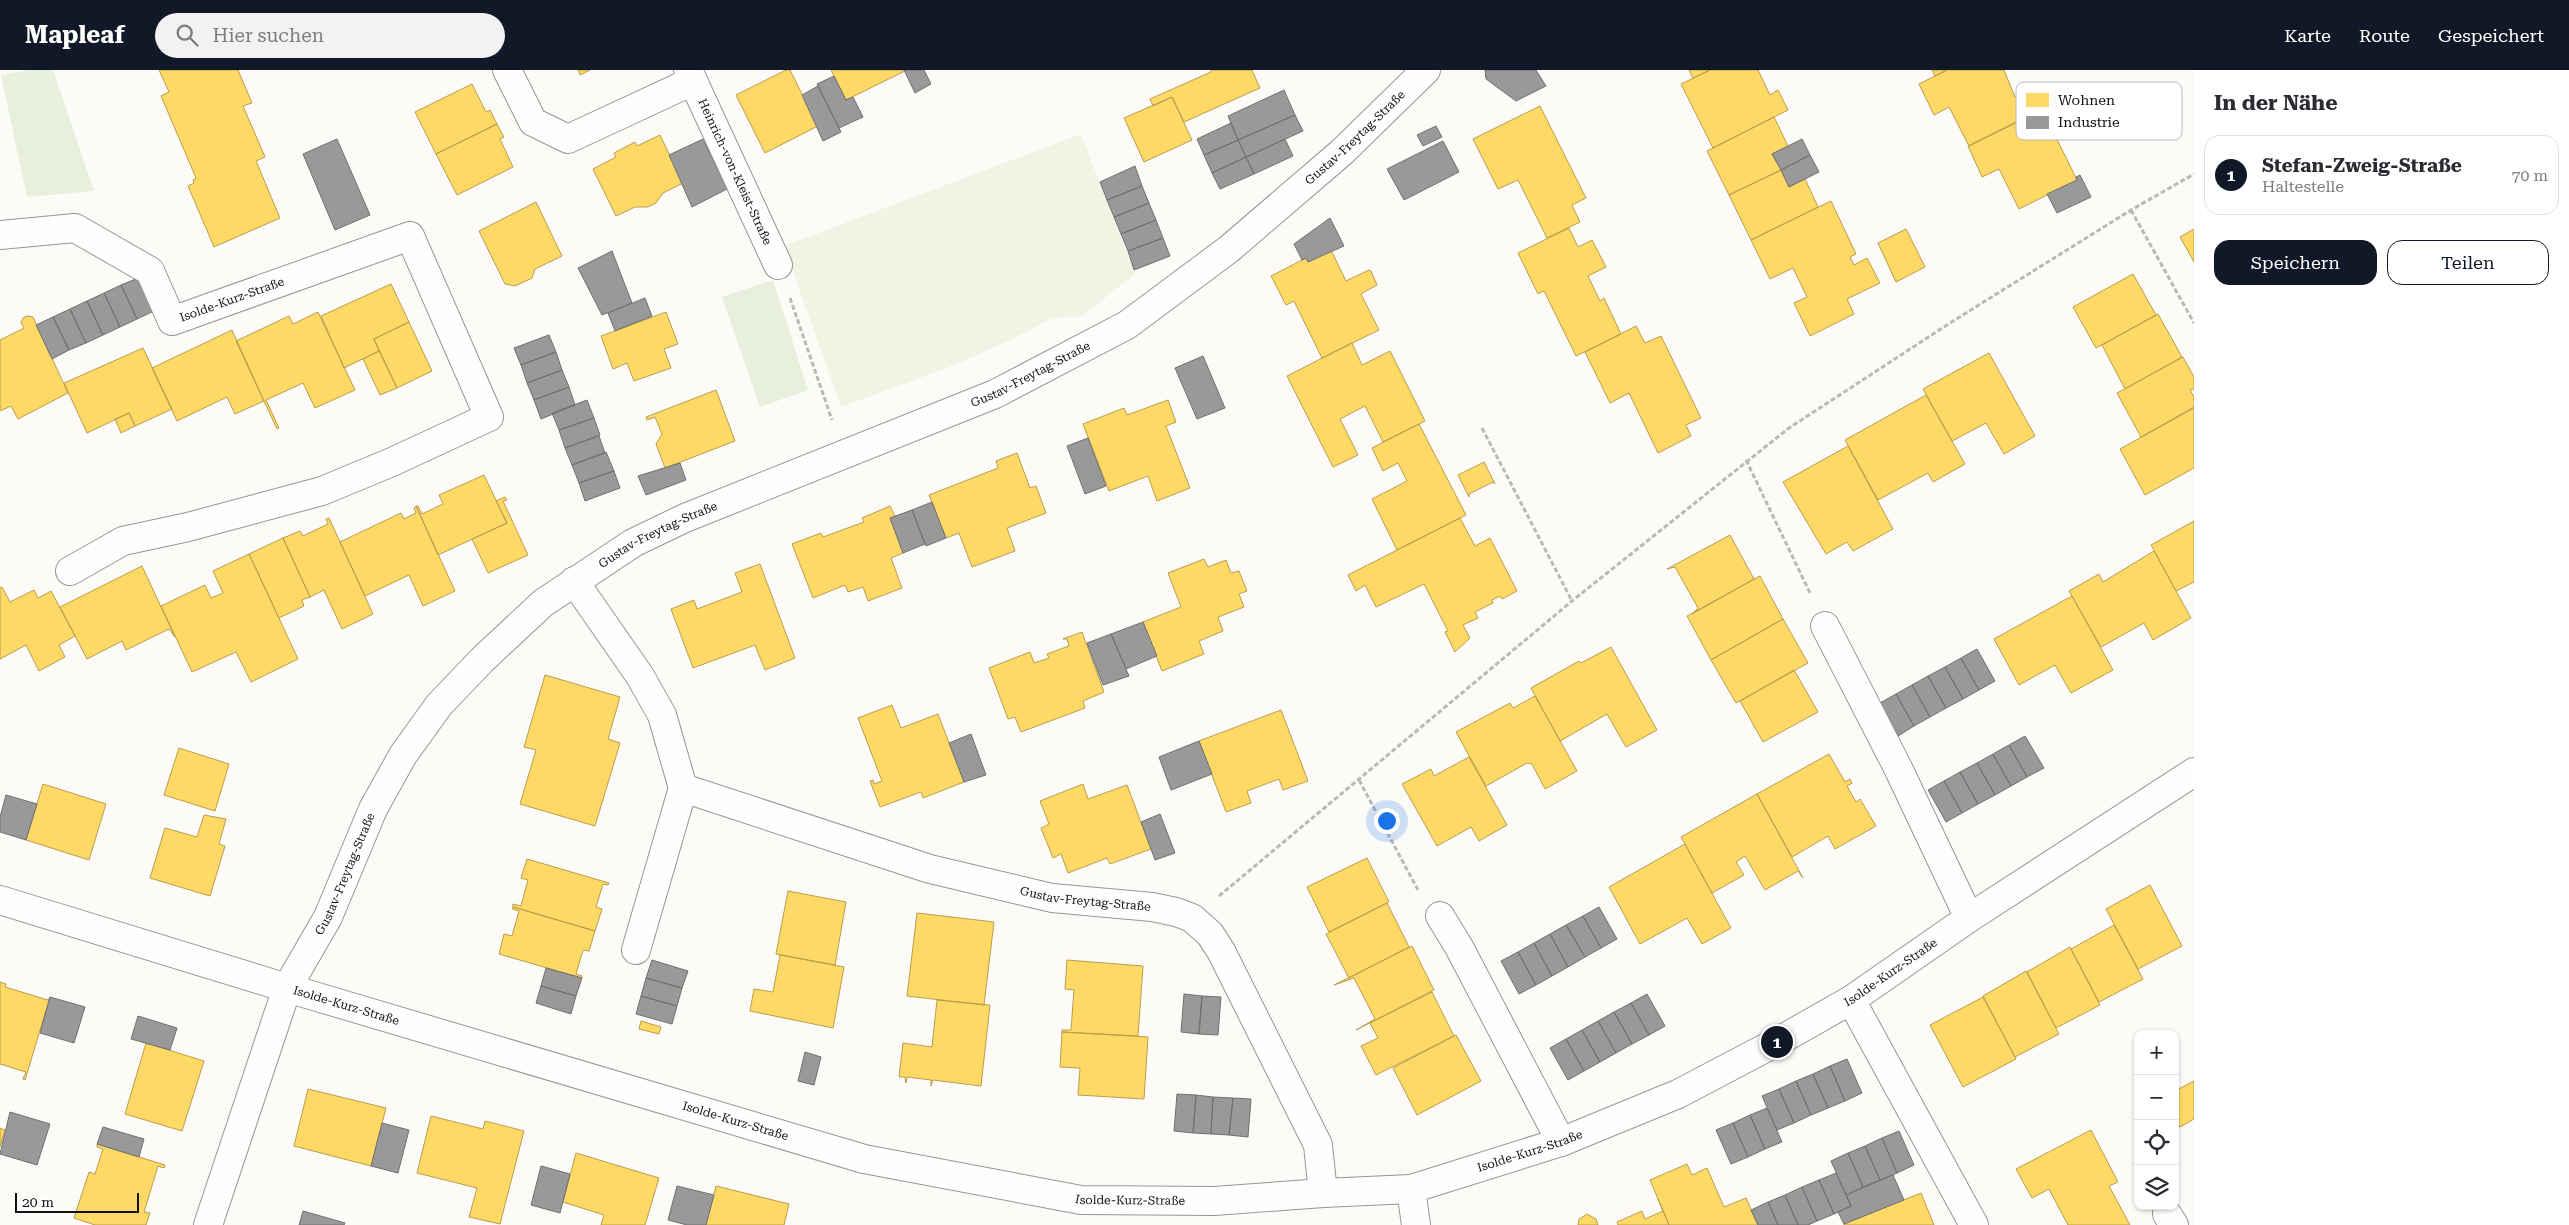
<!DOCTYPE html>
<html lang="de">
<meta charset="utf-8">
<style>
body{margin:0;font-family:"Roboto Serif",serif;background:#f2f2f3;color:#2b2b33}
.controls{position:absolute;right:15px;bottom:15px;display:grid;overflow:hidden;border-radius:10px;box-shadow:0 1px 4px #0004}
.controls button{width:45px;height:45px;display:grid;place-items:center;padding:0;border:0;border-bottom:1px solid #e1e1e2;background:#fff;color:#2b2b33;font:25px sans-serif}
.scale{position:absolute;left:15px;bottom:12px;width:124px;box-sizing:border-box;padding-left:5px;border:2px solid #111;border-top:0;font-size:14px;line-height:18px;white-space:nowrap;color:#111;-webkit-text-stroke:4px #fff;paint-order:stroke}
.you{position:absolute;left:1386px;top:750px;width:18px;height:18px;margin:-12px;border:4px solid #fff;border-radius:50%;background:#1a73e8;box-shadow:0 0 0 8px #1a73e833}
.badge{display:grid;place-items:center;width:32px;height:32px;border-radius:50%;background:#111827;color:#fff;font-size:16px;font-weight:700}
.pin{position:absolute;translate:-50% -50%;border:2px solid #fff;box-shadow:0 1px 5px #0006}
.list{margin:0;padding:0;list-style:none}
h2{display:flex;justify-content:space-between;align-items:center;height:65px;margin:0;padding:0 20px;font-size:21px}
h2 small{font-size:16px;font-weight:400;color:#7c7c81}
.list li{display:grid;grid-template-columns:32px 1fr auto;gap:15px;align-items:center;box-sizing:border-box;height:80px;margin:0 10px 10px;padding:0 10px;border:1px solid #e1e1e2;border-radius:15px}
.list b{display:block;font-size:19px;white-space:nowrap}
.list p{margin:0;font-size:16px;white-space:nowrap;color:#7c7c81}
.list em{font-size:16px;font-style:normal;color:#7c7c81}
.actions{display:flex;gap:10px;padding:15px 20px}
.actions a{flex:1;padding:11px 0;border:1px solid #111827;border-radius:15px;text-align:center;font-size:18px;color:#111827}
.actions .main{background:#111827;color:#fff}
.icon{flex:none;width:28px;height:28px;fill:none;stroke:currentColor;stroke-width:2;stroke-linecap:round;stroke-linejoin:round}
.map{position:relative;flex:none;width:2194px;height:1155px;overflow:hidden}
header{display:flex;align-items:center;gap:30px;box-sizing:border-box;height:70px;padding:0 25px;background:#111827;color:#fff}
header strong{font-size:24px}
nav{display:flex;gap:28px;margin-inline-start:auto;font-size:18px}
.search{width:350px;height:45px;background:#f2f2f3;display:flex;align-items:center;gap:12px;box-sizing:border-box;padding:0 18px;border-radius:28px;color:#7c7c81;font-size:19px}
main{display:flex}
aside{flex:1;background:#fff}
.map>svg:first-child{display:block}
</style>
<header>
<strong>Mapleaf</strong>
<div class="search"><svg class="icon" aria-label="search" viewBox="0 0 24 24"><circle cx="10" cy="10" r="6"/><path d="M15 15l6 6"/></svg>Hier suchen</div>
<nav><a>Karte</a><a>Route</a><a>Gespeichert</a></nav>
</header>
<main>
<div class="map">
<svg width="2194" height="1155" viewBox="0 0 2194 1155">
<rect width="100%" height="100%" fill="#fcfbf8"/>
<!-- green -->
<path fill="#e8efda" d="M29,0h24l41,121 -67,6 -26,-122z
M773,210l35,110 -48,17 -38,-110z"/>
<!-- pitch -->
<path fill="#f0f4e3" d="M1081,64l54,140 -54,43 -30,1 -24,14 -72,33 -114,42 -57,-161z"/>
<!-- homes -->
<path fill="#ffd966" stroke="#b89d4c" d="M159,0h79l14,33 -9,3 22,51 -9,4 24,57 -66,29 -26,-61 6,-3 -1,-3 3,-2 -35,-82 8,-4z
M578,0h12l-10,5z
M786,0h4l28,56 -53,27 -29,-58z
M831,0h73l1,1 -59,29z
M1211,0h41l8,18 -76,34 -12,-25 -19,9 -3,-7 61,-27z
M1689,0h21l-17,8z
M1710,0h48l12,25 8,-5 10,20 -75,38 -32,-64z
M1932,0h15l-12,6z
M1947,0h57l11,27 12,-7 11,22 -69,34 -20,-39 -15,8 -15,-31z
M472,14l14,28 4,-2 7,14 -61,30 -21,-42z
M1172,27l20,43 -48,22 -20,-44z
M1540,36l46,92 -14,7 8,17 -33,16 -29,-58 -20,9 -25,-50z
M2042,39l35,71 -58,29 -20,-40 -17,8 -14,-31z
M1774,47l14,29 -16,8 9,16 -52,25 -22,-44z
M497,54l7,13 -4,2 13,28 -56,28 -21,-41z
M660,65l23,48 -20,10 -7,10 -8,4h-13l-19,9 -23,-47 23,-12 -2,-4 21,-11 2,4z
M1781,100l8,17 16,-8 13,28 -67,33 -22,-45z
M1831,131l25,53 -6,3 4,8 13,-7 13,25 -33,16 7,15 -44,22 -16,-33 13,-6 -14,-29 -23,11 -19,-39z
M536,132l26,54 -27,13 -3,9 -17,8 -10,-2 -26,-53z
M1569,158l9,19 14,-7 14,27 -18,9 12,25 4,-3 17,36 -45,22 -32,-65 -6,3 -20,-41z
M1906,159l19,38 -29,15 -18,-39z
M2194,159v33l-14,-25z
M1331,180l15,31 23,-11 2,1 6,14 -16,9 18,36 -57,28 -28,-57 -8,4 -15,-29 35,-18 2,4z
M2133,204l23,41 -60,33 -23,-41z
M391,214l18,38 -35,17 5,12 -35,17 -23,-52z
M318,242l37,78 -40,18 -12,-25 -37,17 13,28 -2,1 -41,-88 53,-25 4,8z
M666,242l12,32 -14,5 7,19 -37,13 -7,-18 -14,6 -12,-33z
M2158,244l24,43 -57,32 -23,-44z
M27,246l6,1 35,76 -50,26 -7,-13 -11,5v-71l24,-12 -3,-5 2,-5z
M409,252l23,49 -35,17 -23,-49z
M1636,256l9,17 16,-7 40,82 -15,7 5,11 -33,17 -29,-60 -19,10 -25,-51z
M232,260l32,71 -29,13 -8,-17 -50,24 -25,-53z
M1352,273l10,22 28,-14 35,70 -42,21 -18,-36 -25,13 18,36 -25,12 -46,-91z
M143,278l29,61 -37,17 -6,-13 -42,20 -23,-50z
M379,281l18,37 -17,7 -17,-36z
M1989,283l46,83 -31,18 -18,-31 -34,18 -29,-52z
M2183,287l11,20v12l-4,1 4,7v10l-53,30 -24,-44z
M716,320l19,51 -70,27 -9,-24 6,-10 -7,-17 -8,3 -1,-3z
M1926,325l39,69 -32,18 -5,-9 -50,27 -33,-60z
M1168,330l8,22 -10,4 24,62 -33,13 -9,-25 -39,15 -26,-67 41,-16 3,7z
M2194,338v60l-49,27 -25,-46z
M129,343l6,13 -14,7 -6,-14z
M1419,354l47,91 -69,35 -25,-51 35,-18 -9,-18 -15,8 -11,-23z
M1848,376l45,83 -40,22 -6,-9 -21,12 -43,-72z
M1017,383l13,35 6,-2 10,27 -39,15 8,23 -43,16 -13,-34 -13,5 -17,-43 69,-27 -2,-7z
M1484,392l11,22 -2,-2 -24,12v3l-11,-22z
M484,405l23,48 -69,32 -22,-49h2l4,8 21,-10 -4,-9z
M505,427l2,3 -4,1 25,54 -40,18 -16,-34 35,-16 -11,-22z
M416,436l39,85 -32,15 -14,-31 -44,21 -25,-54 61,-29 3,6 12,-6 -2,-5z
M890,436l5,10 -5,2 13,35 -12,5 11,30 -34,13 -5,-14 -15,5 -3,-7 -32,13 -21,-54 29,-11 2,4 41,-15 -2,-4z
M329,448l44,96 -31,15 -18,-39 -14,7 -27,-59 17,-7 3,5 25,-12 -2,-5z
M1460,448l15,28 15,-8 27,53 -15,8 -2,-3 -8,4 1,3 -18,9 3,6 -15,7 7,13 -15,14 -10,-20 3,-1 -24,-47 -48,23 -11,-22 -9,6 -8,-16z
M2194,451v61l-18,9 -25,-46z
M1730,465l24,44 -62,35 6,-6 -23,-41 -8,2z
M283,468l27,59 -8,3 2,6 -25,12 -30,-64z
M2154,481l37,67 -38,22 -9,-17 -43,24 -32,-56 30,-17 4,8z
M249,484l49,105 -47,23 -15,-30 -44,20 -31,-66 44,-21 6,13 12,-5 -10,-22z
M1204,489l4,8 18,-7 5,13 8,-2 8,20 -8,3 5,13 -26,10 5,14 -24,10 5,13 -42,17 -19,-49 38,-15 -13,-34z
M760,494l35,94 -30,12 -10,-25 -62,23 -22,-59 23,-9 3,9 45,-17 -7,-19z
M142,496l33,71 -6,-8 -43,21 -4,-9 -35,18 -27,-52z
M1760,506l23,43 -72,41 -24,-44z
M2,517l8,15 24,-12 4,8 13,-7 24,45 -16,9 6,12 -26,14 -13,-26 -26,14v-71z
M2072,526l41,74 -42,23 -16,-28 -36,20 -25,-46z
M1783,549l25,44 -72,40 -25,-43z
M1082,562l22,60 -21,9 2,7 -64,24 -6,-15 -7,2 -19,-51 41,-16 4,11 15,-5 -2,-4 22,-8 -2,-7h-4z
M1611,577l46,83 -31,17 -19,-33 -47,27 -29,-53 48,-27 2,2z
M1794,600l24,42 -55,30 -23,-41z
M545,605l75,22 -12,42 12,4 -25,83 -75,-22 16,-54 -12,-3z
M1535,626l42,75 -32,18 -13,-25 -5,-1 -41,23 -30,-54 54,-29 3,5z
M892,635l9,23 37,-14 26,68 -41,16 -2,-6 -41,15 -10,-26 3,-1 1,4 8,-3 -24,-63z
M1281,640l27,71 -25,9 -4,-11 -32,12 4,12 -25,9 -27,-71z
M179,678l50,16 -14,47 -51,-16z
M1829,684l16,28 5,-3 2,4 -5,3 9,16 4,-3 16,27 -41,23 -7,-13 -36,21 -35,-63z
M1469,687l38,68 -28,16 -8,-14 -34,19 -35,-62 29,-15 3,7z
M43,714l63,20 -17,56 -63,-20z
M1083,714l5,15 39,-14 24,64 -41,15 -3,-6 -39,15 -7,-19 -8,4 -12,-30 8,-4 -9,-23z
M1757,724l46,84 -5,-7 -33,19 -20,-34 -9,6 8,13 -32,18 -31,-56z
M204,745l22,4 -7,25 6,2 -15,50 -60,-18 15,-50 32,9z
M1685,774l46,84 -29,16 -15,-26 -47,26 -31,-57z
M1367,788l22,44 -60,30 -22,-45z
M527,789l82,24 -1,2 -5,-1 -7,23 6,2 -7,22 -82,-24v-3l8,2 7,-26 -7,-2z
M2150,815l32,61 -44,23 -32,-60z
M788,821l58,11 -11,63 -59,-11z
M1387,833l22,44 -60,31 -23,-44z
M513,837l82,24 -6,20 -6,-1 -7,24 6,2v2l-83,-24 5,-20 8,2 7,-25 -7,-2z
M917,843l77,9 -10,83 -77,-9z
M2114,855l29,54 -44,23 -28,-53z
M1412,876l22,44 -78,40 19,-11 -21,-41 -20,7z
M2070,877l30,58 -44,23 -29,-56z
M780,885l64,12 -11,61 -83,-17 4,-22 19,3z
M1067,890l76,6 -5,70 -76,-4v-2h9l3,-40 -9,-1z
M2026,901l33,63 -44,23 -32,-61z
M0,912l6,2 -1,3 43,13 2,-3 -25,83 -2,-1 3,-7 -26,-8z
M1432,922l22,44 -78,39 -15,-29 17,-8 -8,-15z
M1983,927l33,62 -53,28 -33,-62z
M937,930l53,5 -9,81 -48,-6 -2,6v-6l-24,-3 -1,6 -1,-6h-6l4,-34 29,4z
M641,951l20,6 -2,7 -20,-5z
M1062,962l86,5 -4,62 -66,-4 2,-27 -20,-1z
M1456,965l25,46 -64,34 -24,-47z
M146,973l58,18 -22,70 -57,-17z
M2194,1011v38l-14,8 -5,-8v-28z
M308,1019l78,19 -15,58 -77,-20z
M431,1046l52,13 2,-8 39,10 -24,93 -31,-7 8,-29 -60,-15z
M0,1058l5,2 -5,17z
M2091,1060l27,52 -9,4 21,39h-62l-19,-36 -17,9 -16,-29z
M97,1074l68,21 -1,3 -6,-2 -14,46 6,1 -4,12h-51l-21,-7 15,-46 6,2 8,-25 -6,-2z
M576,1083l83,25 -14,47h-44l3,-10 -41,-13z
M1687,1094l5,11 15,-7 17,39 22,-9 12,27h-89l-19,-45z
M716,1116l73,18 -5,21h-78z
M1921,1123l13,32h-90v-1z
M1658,1129l11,26h-51l-1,-3 25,-11 3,8 18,-8z
M1587,1144l9,5 2,6h-20l1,-6z"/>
<!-- industry -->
<path fill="#999" stroke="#707070" d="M904,0h20l7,14 -16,9z
M1485,0h51l10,16 -30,15 -30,-22z
M834,6l12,24 7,-3 10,20 -24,11 -22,-44z
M818,16l23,46 -18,9 -21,-46z
M1284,20l11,25 -57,25 -10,-24z
M1295,45l8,16 -57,26 -8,-17z
M1231,53l7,17 -34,15 -7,-16z
M1436,56l6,11 -19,9 -6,-11z
M337,69l33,76 -35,15 -32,-76z
M703,69l24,50 -35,18 -23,-52z
M1285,69l8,17 -39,18 -8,-17z
M1802,69l8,16 -29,15 -9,-16z
M1238,70l8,17 -34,16 -8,-18z
M1443,71l16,31 -55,28 -17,-31z
M1810,85l9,17 -30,15 -8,-17z
M1246,87l8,17 -34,15 -8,-16z
M1135,96l7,20 -35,14 -7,-18z
M2080,105l11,22 -34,16 -10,-19 30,-14 -1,-3z
M1142,116l7,17 -35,14 -7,-17z
M1149,133l7,17 -35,14 -7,-17z
M1330,148l14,28 -36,16 -2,-4 -4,2 -8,-16z
M1156,150l7,18 -35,13 -7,-17z
M1163,168l7,18 -36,14 -6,-19z
M612,181l20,52 -30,12 -24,-47z
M138,208l16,33 -17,8 -16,-34z
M121,215l16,34 -17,8 -16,-34z
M104,223l16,34 -17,8 -16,-34z
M645,228l7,18 -37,15 -7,-18z
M87,231l16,34 -17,8 -16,-34z
M70,239l16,34 -17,7 -16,-33z
M53,247l16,33 -17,9 -16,-34z
M549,265l7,17 -35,13 -7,-17z
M556,282l6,18 -35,13 -6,-18z
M1203,286l22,52 -28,11 -22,-51z
M562,300l7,17 -35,13 -7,-17z
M569,317l6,18 -34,14 -7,-19z
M587,330l7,18 -35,12 -7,-17z
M594,348l6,17 -35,13 -6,-18z
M599,366l6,17 -33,12 -7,-17z
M1088,368l18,48 -21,8 -18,-48z
M606,382l8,19 -35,12 -7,-18z
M680,393l6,17 -40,15 -8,-19z
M614,401l6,17 -35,13 -6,-18z
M932,432l14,36 -20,8 -14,-36z
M912,440l13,34 -22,9 -13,-35z
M1143,552l14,34 -31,13 -15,-35z
M1111,564l18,42 -26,9 -16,-42z
M1977,579l18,32 -16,9 -18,-32z
M1961,588l18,32 -16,9 -18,-32z
M1945,597l18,32 -17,9 -18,-32z
M1928,606l18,32 -16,9 -18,-32z
M1912,615l18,32 -16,9 -18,-32z
M1896,624l18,32 -16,10 -18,-33z
M971,664l15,41 -22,7 -15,-39z
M2025,666l19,32 -17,9 -18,-32z
M1199,671l13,33 -41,16 -12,-33z
M2009,675l18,32 -16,9 -18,-32z
M1993,684l18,32 -16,9 -18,-32z
M1977,693l18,32 -17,9 -18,-32z
M1960,702l18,32 -16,9 -18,-32z
M1944,711l18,32 -16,9 -18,-32z
M6,725l31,9 -11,36 -26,-8v-15z
M1160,744l15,39 -20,7 -14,-38z
M1599,837l18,32 -16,9 -18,-32z
M1583,846l18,32 -16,9 -19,-32z
M1566,855l19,32 -17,10 -18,-33z
M1550,864l18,33 -16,9 -18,-33z
M1534,873l18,33 -16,9 -18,-33z
M1518,882l18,33 -17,9 -18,-33z
M652,890l36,11 -6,17 -36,-10z
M546,898l36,10 -6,18 -35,-10z
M646,908l36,10 -5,18 -36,-10z
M541,916l35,10 -5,18 -35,-11z
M1184,924l18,2 -3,38 -18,-2z
M1647,924l18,32 -16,9 -18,-32z
M641,926l36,10 -5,18 -36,-10z
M1202,926l19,1 -3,38 -19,-1z
M50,927l35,10 -11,36 -34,-10z
M1631,933l18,32 -17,9 -18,-32z
M1614,942l18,32 -16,9 -18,-32z
M138,946l39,12 -7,22 -39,-11z
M1598,951l18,32 -16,9 -18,-32z
M1582,960l18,32 -16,9 -18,-32z
M1566,969l18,32 -16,9 -18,-32z
M805,982l16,5 -7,28 -16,-4z
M1847,989l15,34 -17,8 -15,-35z
M1830,996l15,35 -17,7 -15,-34z
M1813,1004l15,34 -17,7 -15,-34z
M1796,1011l15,34 -17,8 -15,-34z
M1779,1019l15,34 -17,7 -15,-34z
M1177,1024l19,1 -3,38 -19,-2z
M1196,1025l17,2 -2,37 -18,-1z
M1213,1027l20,1 -4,37 -18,-1z
M1233,1028l18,1 -3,38 -19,-2z
M1767,1038l15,34 -17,7 -15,-34z
M10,1042l40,12 -13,41 -37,-11z
M1750,1045l15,34 -17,8 -15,-34z
M382,1053l27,7 -11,43 -27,-7z
M1733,1053l15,34 -17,7 -15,-34z
M103,1057l41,12 -5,18 -42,-13z
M1899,1061l15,34 -17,8 -15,-35z
M1882,1068l15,35 -17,7 -15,-34z
M1865,1076l15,34 -17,7 -15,-34z
M1848,1083l15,34 -17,8 -15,-34z
M541,1096l29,8 -10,39 -29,-8z
M1836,1103l15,33 -17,8 -15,-34z
M1893,1105l11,25 -60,24 -6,-12 13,-6 -5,-11z
M1819,1110l15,34 -17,7 -15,-34z
M677,1116l37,9 -8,30h-19l-19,-5z
M1802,1117l15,34 -9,4h-10l-13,-30z
M1785,1125l13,30h-20l-10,-23z
M1768,1132l10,23h-20l-7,-15z
M303,1141l42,12 -1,2h-45z"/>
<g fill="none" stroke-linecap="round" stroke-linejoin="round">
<!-- minor casing -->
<g stroke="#979695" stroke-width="30">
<g id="minor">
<path d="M507,0l26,52 35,17 125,-58"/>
<path id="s1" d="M688,0l90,195"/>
<path id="s2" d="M0,165l75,-7 75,43 22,50 238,-85 79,181 -97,45 -70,29 -134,36 -65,14 -53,30"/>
<path id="s3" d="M574,511l66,95 22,39 21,73 247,81 122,29 100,9 24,5 16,6 18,16 11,17 97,194 5,48"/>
<path d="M1825,556l73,142 71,150"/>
<path id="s4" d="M0,830l287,88 577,171 217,41 133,1 109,-8 88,-4 150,-47 117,-48 99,-52 74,-42 118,-82 225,-146"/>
<path d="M1440,846l19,31 102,195"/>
<path d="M636,880l47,-162"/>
<path d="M1851,930l123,225"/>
<path d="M1411,1119l5,36"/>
<path d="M2167,1144l7,11"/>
<path id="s5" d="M208,1155l79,-237 41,-71 45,-108 30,-54 36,-50 43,-45 61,-57 90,-60 52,-25 310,-124 132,-69 102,-76 113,-97 84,-82"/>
</g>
</g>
<!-- path -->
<path stroke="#b9b9b8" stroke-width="3" stroke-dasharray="5 2.5" stroke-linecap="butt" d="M2131,140l63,113
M790,228l42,122
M1482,358l90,173
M1746,390l65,135
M1359,710l59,110
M1219,826l353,-295 217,-173 161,-105 181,-113 63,-36"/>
<!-- minor -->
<use href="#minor" stroke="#fffefe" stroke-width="28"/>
</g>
<g text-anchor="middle" stroke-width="5" stroke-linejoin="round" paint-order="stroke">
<!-- street labels -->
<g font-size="12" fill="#111" stroke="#fff">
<text dy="4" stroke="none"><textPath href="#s5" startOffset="1662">Gustav-Freytag-Straße</textPath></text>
<text dy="4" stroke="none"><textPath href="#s1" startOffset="112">Heinrich-von-Kleist-Straße</textPath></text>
<text dy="4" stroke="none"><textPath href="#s2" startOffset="280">Isolde-Kurz-Straße</textPath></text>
<text dy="4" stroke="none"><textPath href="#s5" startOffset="1258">Gustav-Freytag-Straße</textPath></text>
<text dy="4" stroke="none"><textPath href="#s5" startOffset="852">Gustav-Freytag-Straße</textPath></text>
<text dy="4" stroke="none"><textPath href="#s5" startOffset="378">Gustav-Freytag-Straße</textPath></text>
<text dy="4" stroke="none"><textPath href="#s3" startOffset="655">Gustav-Freytag-Straße</textPath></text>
<text dy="4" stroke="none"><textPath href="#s4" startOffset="1982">Isolde-Kurz-Straße</textPath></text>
<text dy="4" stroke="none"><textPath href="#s4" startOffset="362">Isolde-Kurz-Straße</textPath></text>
<text dy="4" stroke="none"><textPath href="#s4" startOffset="768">Isolde-Kurz-Straße</textPath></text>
<text dy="4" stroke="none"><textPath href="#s4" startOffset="1578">Isolde-Kurz-Straße</textPath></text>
<text dy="4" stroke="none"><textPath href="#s4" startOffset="1172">Isolde-Kurz-Straße</textPath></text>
</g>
</g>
<!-- legend -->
<rect x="2016" y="12" width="166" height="58" rx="8" fill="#fff" stroke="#b8b8b8" stroke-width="1"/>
<rect x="2026" y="23" width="23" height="14" fill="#ffd966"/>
<rect x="2026" y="46" width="23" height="13" fill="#999"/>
<g font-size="14" fill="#111">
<text x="2058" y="35">Wohnen</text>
<text x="2058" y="57">Industrie</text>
</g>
</svg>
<div class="controls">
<button>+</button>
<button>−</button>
<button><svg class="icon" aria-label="locate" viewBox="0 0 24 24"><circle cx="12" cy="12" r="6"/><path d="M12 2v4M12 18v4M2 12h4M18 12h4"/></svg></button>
<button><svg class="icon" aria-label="layers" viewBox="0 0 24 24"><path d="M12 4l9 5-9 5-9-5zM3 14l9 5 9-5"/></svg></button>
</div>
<div class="scale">20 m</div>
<div class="you"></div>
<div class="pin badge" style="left:1777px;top:972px">1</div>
</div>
<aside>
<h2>In der Nähe<small></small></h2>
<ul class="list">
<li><span class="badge">1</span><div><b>Stefan-Zweig-Straße</b><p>Haltestelle</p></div><em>70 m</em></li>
</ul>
<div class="actions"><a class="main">Speichern</a><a>Teilen</a></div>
</aside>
</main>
